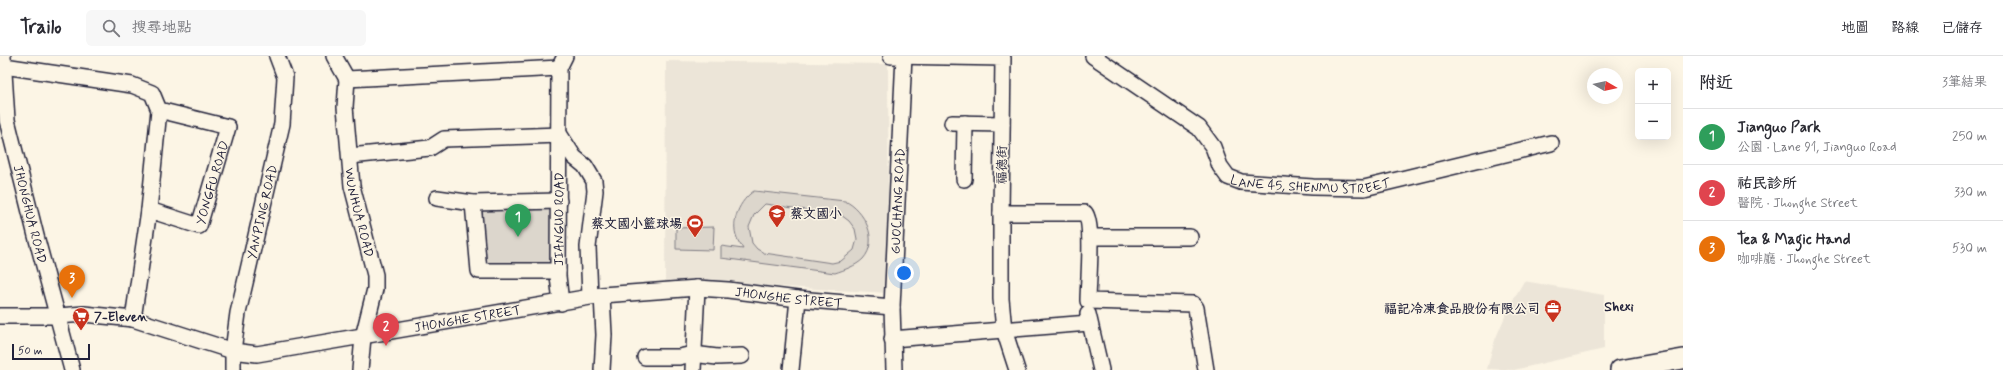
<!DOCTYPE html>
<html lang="zh-TW">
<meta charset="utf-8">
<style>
body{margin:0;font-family:Mynerve,"LXGW WenKai TC",sans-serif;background:#f7f7f7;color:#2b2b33}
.controls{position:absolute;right:12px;top:12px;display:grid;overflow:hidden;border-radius:6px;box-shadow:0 4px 16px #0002}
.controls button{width:36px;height:36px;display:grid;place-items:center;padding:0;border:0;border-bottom:1px solid #e1e1e2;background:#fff;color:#2b2b33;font:20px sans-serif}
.compass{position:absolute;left:1587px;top:12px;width:36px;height:36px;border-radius:50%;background:#fff;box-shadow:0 4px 16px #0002;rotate:99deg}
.scale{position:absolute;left:12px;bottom:10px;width:78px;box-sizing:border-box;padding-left:4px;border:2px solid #22223b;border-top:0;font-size:11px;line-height:14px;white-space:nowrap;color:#22223b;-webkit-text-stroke:3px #fcf5e5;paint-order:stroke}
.you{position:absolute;left:904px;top:217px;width:14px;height:14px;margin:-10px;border:3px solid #fff;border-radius:50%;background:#1a73e8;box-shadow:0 0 0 6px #1a73e833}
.badge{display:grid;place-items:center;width:26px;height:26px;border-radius:50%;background:#2563eb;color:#fff;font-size:13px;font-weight:700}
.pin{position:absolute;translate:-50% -33px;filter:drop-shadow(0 1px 2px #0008)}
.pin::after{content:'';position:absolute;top:21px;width:14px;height:12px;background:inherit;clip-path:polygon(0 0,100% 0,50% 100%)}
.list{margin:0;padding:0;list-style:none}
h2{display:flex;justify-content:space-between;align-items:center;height:52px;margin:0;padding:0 16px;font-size:17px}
h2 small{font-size:13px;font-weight:400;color:#7c7c81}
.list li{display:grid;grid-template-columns:26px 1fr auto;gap:12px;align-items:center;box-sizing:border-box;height:56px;padding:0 16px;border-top:1px solid #e1e1e2}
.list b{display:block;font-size:15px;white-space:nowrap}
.list p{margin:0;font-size:13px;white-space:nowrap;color:#7c7c81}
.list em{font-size:13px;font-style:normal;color:#7c7c81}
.icon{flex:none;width:22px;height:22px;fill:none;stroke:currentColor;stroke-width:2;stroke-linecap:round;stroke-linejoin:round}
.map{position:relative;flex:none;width:1683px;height:314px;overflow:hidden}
header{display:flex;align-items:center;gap:24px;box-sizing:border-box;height:56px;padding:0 20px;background:#fff;border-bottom:1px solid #e1e1e2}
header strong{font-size:19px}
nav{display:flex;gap:22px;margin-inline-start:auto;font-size:14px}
.search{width:280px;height:36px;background:#f7f7f7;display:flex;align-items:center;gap:10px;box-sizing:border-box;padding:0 14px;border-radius:6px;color:#7c7c81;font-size:15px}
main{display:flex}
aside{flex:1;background:#fff}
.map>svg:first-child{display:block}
</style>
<header>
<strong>Trailo</strong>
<div class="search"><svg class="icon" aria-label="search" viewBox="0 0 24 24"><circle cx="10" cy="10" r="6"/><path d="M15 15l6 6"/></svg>搜尋地點</div>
<nav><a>地圖</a><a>路線</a><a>已儲存</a></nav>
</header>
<main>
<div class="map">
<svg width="1683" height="314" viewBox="0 0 1683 314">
<rect width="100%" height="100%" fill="#fcf5e5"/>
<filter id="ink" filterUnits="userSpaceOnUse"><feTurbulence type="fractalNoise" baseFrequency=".025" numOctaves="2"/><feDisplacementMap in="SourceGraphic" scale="8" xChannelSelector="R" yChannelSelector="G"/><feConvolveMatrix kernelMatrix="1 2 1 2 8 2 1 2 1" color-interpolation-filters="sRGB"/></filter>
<g filter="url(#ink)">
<!-- built -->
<path fill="#ece5d8" d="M666,5l222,3 1,229 -158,-9h-66z
M1524,225l80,14v54l-90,21 -27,-1 8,-29 14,-33z"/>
<!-- green -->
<path fill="#dcd6cc" stroke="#7f7c84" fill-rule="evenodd" d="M754,135l91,10c19,9 35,39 18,58 -7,7 -19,11 -28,14l-114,-15v-12l22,3c-2,-4 -5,-7 -6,-11 -7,-17 3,-38 17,-47zM765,148l76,11 8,6 6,8 2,10 -3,11 -13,11 -9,2 -68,-10 -7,-4 -5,-6 -3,-16 5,-12z
M553,151v58h-67l-6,-56z
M714,171l-1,23 -37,-1v-21z"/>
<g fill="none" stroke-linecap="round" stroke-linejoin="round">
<!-- minor casing -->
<g stroke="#22223b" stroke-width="18">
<g id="minor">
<path id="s1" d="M334,0l13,23 -2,28 7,79 23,89v14l-12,48 -3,33"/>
<path d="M891,0l112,2 -2,155v86l3,31 13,40"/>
<path id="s2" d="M1093,0l106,72 14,19 7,19 8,11 13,5 72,5 51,1 187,-45"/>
<path id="s3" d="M3,1l4,63 29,116 36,134"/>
<path id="s4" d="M0,12l4,-2 128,19 20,8 7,17 -10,100 50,16 29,-99 -69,-17"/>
<path d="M347,23l212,-11"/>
<path d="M952,67l50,1"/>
<path d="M350,100l80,-8 14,-9 116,-4 14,22 11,9 9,15 1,10 -7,56 2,49"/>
<path d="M964,123l1,-56"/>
<path d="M437,142l36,5 86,-2"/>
<path d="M473,147l6,68h79"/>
<path d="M1001,157h84c9,11 3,71 3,88l105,3 3,4 10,62"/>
<path d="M1090,181h100"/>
<path id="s5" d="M561,247l-3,-27 1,-208 6,-12"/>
<path d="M1088,258l13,56"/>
<path id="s6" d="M0,260h58l26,-2 49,5 100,32 24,3 345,-59 95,-7 31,2 70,9 94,8"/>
<path d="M133,263l16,-109"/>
<path d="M892,283l197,-16"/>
<path d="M645,301h34l14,-3 24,3 25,-1"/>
<path id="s7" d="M233,314v-19l5,-38 44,-189 3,-47 -8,-21"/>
<path d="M602,314l2,-35 -2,-40"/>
<path d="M693,314l4,-82"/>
<path d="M791,314l7,-71"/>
<path id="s8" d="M894,314l-2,-63 12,-251"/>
</g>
</g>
<!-- major casing -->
<g stroke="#22223b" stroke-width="22">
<path id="major" d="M1620,314l63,-11"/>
</g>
<!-- minor -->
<use href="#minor" stroke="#fcf5e5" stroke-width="15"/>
<!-- major -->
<use href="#major" stroke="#fcf5e5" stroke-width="19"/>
</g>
</g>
<!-- icons -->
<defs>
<g id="school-pin" transform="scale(0.9)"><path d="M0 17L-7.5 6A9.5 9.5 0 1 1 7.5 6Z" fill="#c8321e" stroke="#fcf5e5"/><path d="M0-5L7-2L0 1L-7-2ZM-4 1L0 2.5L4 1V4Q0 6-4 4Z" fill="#fff"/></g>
<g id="stadium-pin" transform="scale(0.9)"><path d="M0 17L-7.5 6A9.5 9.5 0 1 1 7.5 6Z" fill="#c8321e" stroke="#fcf5e5"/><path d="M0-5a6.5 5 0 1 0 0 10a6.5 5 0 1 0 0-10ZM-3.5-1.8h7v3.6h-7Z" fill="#fff"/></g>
<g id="office-pin" transform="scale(0.9)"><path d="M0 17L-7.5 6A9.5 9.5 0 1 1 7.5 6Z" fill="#c8321e" stroke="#fcf5e5"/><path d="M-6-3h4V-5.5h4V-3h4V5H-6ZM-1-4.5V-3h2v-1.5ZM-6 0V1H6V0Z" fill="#fff"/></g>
<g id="supermarket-pin" transform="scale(0.9)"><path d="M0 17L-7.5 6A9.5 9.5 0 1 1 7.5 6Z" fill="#c8321e" stroke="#fcf5e5"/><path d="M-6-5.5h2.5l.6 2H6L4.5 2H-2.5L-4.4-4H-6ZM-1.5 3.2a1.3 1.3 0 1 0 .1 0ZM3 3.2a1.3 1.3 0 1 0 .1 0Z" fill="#fff"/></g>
</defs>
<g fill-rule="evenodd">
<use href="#school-pin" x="777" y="157"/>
<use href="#stadium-pin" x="695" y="167"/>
<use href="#office-pin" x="1553" y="252"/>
<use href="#supermarket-pin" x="81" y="260"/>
</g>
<g text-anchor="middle" stroke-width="3" stroke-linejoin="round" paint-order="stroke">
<!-- street labels -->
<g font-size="13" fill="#22223b" stroke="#fcf5e5">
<text transform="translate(1001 109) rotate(-89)" y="5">福德街</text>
<text dy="5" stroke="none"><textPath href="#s2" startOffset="269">LANE 45, SHENMU STREET</textPath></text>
<text dy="5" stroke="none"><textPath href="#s4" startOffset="372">YONGFU ROAD</textPath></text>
<text dy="5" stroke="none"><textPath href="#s8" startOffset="169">GUOCHANG ROAD</textPath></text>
<text dy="5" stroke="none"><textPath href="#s1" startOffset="161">WUNHUA ROAD</textPath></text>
<text dy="5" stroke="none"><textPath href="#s7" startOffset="161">YANPING ROAD</textPath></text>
<text dy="5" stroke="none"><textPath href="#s3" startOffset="160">JHONGHUA ROAD</textPath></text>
<text dy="5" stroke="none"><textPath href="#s5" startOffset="84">JIANGUO ROAD</textPath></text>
<text dy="5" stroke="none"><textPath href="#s6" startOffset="800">JHONGHE STREET</textPath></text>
<text dy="5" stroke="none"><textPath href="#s6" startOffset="476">JHONGHE STREET</textPath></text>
</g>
<!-- poi labels -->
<g font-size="13" font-weight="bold" fill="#22223b" stroke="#fcf5e5" text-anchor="start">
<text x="790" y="162">蔡文國小</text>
<text x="682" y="172" text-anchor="end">蔡文國小籃球場</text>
<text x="1540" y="257" text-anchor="end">福記冷凍食品股份有限公司</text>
<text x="94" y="265">7-Eleven</text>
</g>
<!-- neighbourhood labels -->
<g font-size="14" font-weight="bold" fill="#22223b" stroke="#fcf5e5">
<text x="1619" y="255">Shexi</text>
</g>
</g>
</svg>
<div class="controls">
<button>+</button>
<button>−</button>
</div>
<svg class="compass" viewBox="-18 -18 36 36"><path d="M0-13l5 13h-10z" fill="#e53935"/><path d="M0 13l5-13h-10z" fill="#7c7c81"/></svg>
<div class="scale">50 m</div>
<div class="you"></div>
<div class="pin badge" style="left:518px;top:181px;background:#2e9e5b">1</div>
<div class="pin badge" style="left:386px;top:290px;background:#e0444e">2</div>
<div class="pin badge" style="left:72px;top:242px;background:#e8710a">3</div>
</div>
<aside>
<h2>附近<small>3筆結果</small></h2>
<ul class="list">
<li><span class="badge" style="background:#2e9e5b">1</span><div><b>Jianguo Park</b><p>公園 · Lane 91, Jianguo Road</p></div><em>250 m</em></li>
<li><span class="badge" style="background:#e0444e">2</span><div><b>祐民診所</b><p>醫院 · Jhonghe Street</p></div><em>330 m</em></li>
<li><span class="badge" style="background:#e8710a">3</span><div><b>Tea &amp; Magic Hand</b><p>咖啡廳 · Jhonghe Street</p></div><em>530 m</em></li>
</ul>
</aside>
</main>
